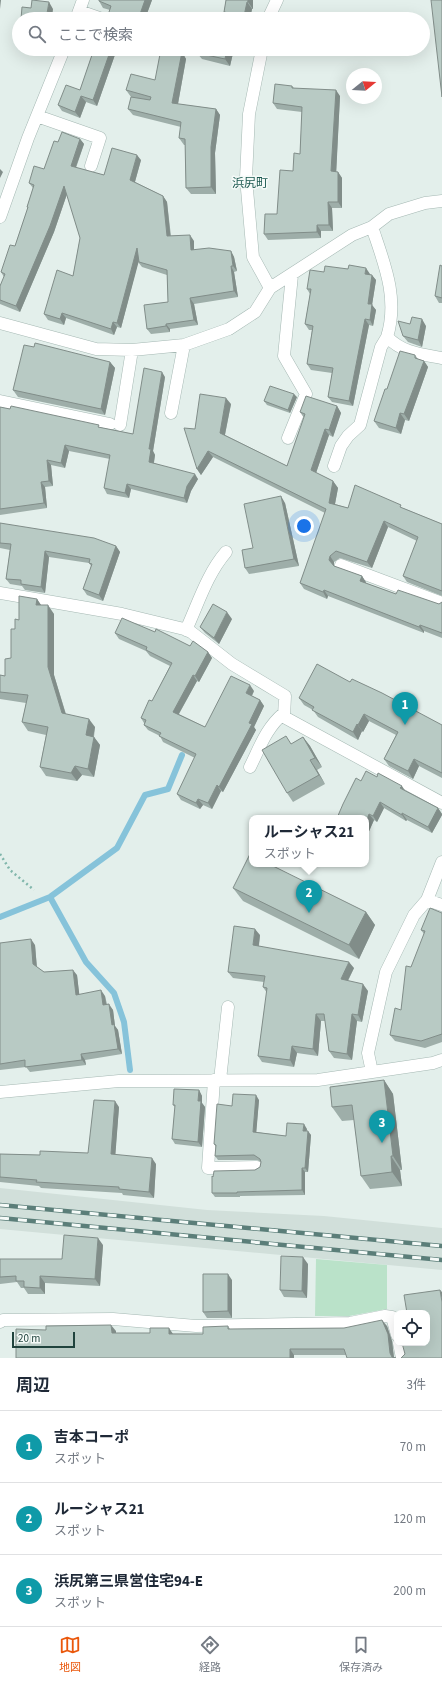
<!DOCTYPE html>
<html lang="ja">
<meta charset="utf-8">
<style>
body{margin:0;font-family:"Source Sans 3","Noto Sans JP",sans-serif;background:#f2f2f3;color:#1f2937}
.controls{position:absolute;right:12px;bottom:12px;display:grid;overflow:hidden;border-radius:8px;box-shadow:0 4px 16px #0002}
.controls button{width:36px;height:36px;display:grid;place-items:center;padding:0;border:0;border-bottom:1px solid #e0e1e3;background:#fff;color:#1f2937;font:20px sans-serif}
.compass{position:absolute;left:346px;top:68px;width:36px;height:36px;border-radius:50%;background:#fff;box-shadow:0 4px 16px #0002;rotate:72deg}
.scale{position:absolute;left:12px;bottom:10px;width:63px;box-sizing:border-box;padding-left:4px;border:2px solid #20433d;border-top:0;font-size:11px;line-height:14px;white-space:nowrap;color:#20433d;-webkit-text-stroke:3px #f5faf8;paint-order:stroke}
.you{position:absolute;left:304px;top:526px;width:14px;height:14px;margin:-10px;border:3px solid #fff;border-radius:50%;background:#1a73e8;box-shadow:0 0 0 6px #1a73e833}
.badge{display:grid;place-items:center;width:26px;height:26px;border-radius:50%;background:#ea580c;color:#fff;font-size:13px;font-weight:700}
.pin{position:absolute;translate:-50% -33px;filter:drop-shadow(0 1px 2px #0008)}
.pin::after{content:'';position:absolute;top:21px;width:14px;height:12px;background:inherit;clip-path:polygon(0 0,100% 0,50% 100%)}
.popup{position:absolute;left:249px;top:815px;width:120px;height:52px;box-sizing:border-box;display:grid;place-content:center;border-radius:8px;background:#fff;filter:drop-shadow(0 1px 3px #0005);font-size:13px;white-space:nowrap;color:#747a83}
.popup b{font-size:15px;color:#1f2937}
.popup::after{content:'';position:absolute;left:50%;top:100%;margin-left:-8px;border:8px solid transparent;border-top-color:#fff}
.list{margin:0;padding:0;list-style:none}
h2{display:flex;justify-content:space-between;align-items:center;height:52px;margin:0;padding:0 16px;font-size:17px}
h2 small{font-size:13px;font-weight:400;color:#747a83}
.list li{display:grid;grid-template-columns:26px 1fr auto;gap:12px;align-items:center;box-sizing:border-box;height:72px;padding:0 16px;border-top:1px solid #e0e1e3}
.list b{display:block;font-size:15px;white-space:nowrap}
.list p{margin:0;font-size:13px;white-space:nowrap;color:#747a83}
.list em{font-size:13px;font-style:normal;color:#747a83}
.icon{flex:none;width:22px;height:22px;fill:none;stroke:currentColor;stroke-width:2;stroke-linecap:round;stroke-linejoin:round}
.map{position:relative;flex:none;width:442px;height:1358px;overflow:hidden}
.search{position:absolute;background:#fff;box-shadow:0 4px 16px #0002;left:12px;right:12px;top:12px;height:44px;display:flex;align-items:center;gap:10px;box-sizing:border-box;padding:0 14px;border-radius:22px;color:#747a83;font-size:15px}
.sheet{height:268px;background:#fff}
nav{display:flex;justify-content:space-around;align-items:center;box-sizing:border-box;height:56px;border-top:1px solid #e0e1e3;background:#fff;font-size:11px;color:#747a83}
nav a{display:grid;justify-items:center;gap:2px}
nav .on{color:#ea580c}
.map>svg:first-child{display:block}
</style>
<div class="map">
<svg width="442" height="1358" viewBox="0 0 442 1358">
<rect width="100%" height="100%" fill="#e3efeb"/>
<!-- built -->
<path fill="#d1dfda" d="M0,1188l207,22 117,6 118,12v42l-442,-41z"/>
<!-- green -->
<path fill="#bae2c9" d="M316,1259l71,6v44l-38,7h-34z"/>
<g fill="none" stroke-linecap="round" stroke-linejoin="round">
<!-- stream -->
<path stroke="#86c3da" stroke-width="6" d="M50,897l36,65 28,31 10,29 6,48
M0,917l50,-20 67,-49 28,-53 23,-6 14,-34"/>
<!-- minor casing -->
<g stroke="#a5b8b3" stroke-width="13">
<path id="minor" d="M79,11l23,8
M76,19l7,-19
M268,19l9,-19
M262,49l-13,65 -3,64 7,79 17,31
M37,116l63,22 -9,28
M0,217l28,-79 36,-89
M372,227c12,36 27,71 15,110 16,16 33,17 55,21
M0,323l96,26 36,1 52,-5 45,-16 26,-17 15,-24 82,-53 20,-8 17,-13 36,-11 17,-2
M0,401l110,23
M171,413l13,-68
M120,425l12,-75
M288,438l18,-44 -22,-38 8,-81
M334,466l7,-20 7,-10 12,-11 21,-78 6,-10
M341,565l101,38
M0,593l122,21 62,15 7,3 41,32 53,32 -1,21 158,86
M186,630c12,-26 21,-56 40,-78
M250,767c10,-20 16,-39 34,-54
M427,900l15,5
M372,1072l-4,-19 18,-81 28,-57 13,-15 15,-38
M214,1080l-6,88 49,-1
M220,1080l8,-73
M0,1092l119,-11 199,-1 115,-17 9,-3
M0,1322l3,-2 110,-1 83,7 154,-3 35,-7 7,1 5,18
M399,1343l3,15"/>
</g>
<!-- path -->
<path stroke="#80b6ab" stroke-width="2.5" stroke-dasharray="2 3" stroke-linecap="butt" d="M0,854l10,16 24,20"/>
<!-- minor -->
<use href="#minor" stroke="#fff" stroke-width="12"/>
<!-- rail casing -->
<g stroke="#5b7e79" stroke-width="4.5">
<path id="rail" d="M0,1205l442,41
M0,1218l442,42"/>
</g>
<!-- rail -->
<use href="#rail" stroke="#f5faf8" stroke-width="3" stroke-dasharray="9" stroke-linecap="butt"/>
</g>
<!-- wall -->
<path fill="#9eaea9" d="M99,0h53l-7,19h-34l-3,-4 2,-5 -7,-2 -4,-7z
M226,0h27v9h-1l-2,10h-22l-4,-7z
M29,49h19v3z
M94,49h23l-20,57 -11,-4 -6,16 -18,-7 -4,-6 22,-15z
M234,49l-4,17 -28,-7 -5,-6z
M292,49h46v2l-24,2z
M182,52l4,7 -8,45 38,5 4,6 -5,38 1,41h-25l-5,-6 -1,-43h-1l-5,-7 2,-11 -48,-12 -5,-6 3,-12 -5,-7 29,-10z
M292,86l2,2 46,8 -4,76h2l4,6v30h-10l1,23h-12v7l-53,2 -4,-6 13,-20 16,-43 7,-17 2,-42 -25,-3 -4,-6z
M80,139l4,5 -8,24 28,7 37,-15 -6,22 28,14 4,6 4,34 23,5v9l37,1 3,6 3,14 -3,1 4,25 -44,7 4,21 -28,4v3l-19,2 -4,-5 21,-27 -1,-27 -25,-8 -4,-5 -17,66 -4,-1 -3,8 -48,-17 -2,7 -16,-5 -4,-6 29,-38 7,-38 -13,-44 -13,38 -34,80 -20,-8v-18l4,-9 -3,-5 14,-26 13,-38 -1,-1 6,-19 -4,-5 15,-14 14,-27z
M442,266v37h-3l-4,-7z
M324,272l46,2 6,6 -4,25 4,5 -3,16 -4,-1 -16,81 -21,-4 -4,-5 4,-24 -21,-3 -4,-6 5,-34h-3l-4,-6 5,-30 -3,-5z
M410,324l16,2 -4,21 -14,-5 -5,-6z
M415,355l3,4 6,2 4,6 -19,54 -4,-1 -4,14 -22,-6 -5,-7 13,-32z
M110,362l5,6 -10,47 -87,-18 -5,-7z
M165,377l-12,74 2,4 -1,8 44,16 -7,12 -4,12 -56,-14 -2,9 -22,-4 -3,-6 6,-29 -41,-8 -4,17 -14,-3 2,21 -8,1 2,21 -47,7v-108l133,27z
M297,397l-7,16 -23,-8 -3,-4z
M231,404l-6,31 62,31 17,-48 -4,-6 37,-6 4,7 -8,24 -4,-2 -13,38 17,8 5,7 -3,16 13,4h55l39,16v72l-35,-14 -4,-6 14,-35 -29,-14 -16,41 -32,-10 -6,4v4l28,10 4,7 30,11 43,10 3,-2v36l-18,-7v2l-96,-37 -1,3 -23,-10 -4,-6 25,-70 -112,-56 -12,18 -4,-6 -2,-40z
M285,503l14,63 -50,8 -4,-6 8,-20z
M0,523l116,23 4,6 -17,49 -16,-6 -4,-6 8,-23 -2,-3 -40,-6 -4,36 -20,-3 -3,-4 -12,-2 -4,-5 4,-29 -10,-2z
M37,599l4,6 13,9v61l12,39 29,13 -1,10 6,8 -6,32 -12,-2 -5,6 -31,-5 -6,-9 6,-32 -18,-4 -6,-9 4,-19 -26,-4v-24l5,1 6,-18 4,-29 4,-9z
M232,619l-13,25 -14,-11 -5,-6z
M155,632l35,14 18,6 4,6 -13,24 -2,-1 -18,33 26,13 49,-36 -2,5 8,4 4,6 -10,21 2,3 -33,62 -2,-1 -9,18 -9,-4 -3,4 -19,-9 -4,-6 18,-36 -32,-16 -3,-6 -12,-6 -4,-5v-2l-3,-5 11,-17 18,-35 -20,-10 -4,-5 -27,-12 -4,-6z
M350,682l92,43v53l-23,-12 -6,13 -24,-13 -5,-7 12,-24 -27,-14 -6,11 -1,-1 -4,9 -40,-23 -5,-7 -9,-5 -5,-7z
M303,737l7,9 12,21 -5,3 8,14 -32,18 -6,-9 5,-49z
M361,781l44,10 33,17 4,6v1l-10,18 -25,-13 -1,1 -22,-13 -7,14 -3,-2 -8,18z
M233,888l133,24 9,13 -16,34 -116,-58z
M442,913v129l-17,6 -30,-7 -5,-6 11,-25 23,-76 -3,-4z
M260,935l-1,11 95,22 -6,13 20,10 -6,31 -5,-1 -5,39 -18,-2 -5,-7 -4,-30h-4l-3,35 -21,-3 -3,14 -32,-5 -4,-6 9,-63 -4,-6 1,-5 -31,-4 -5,-6z
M0,943l35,2 2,22 7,5 33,3 2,19 26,2 2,8 6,6 2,16 3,4 4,24 -37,6 1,5 -56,7 -4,-5 -26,3z
M384,1080l9,14 9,76h-2l2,16 -32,3 -9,-13 -7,-56 -12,1 -10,-14z
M199,1090l3,6v7l3,4 -3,40 -27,-3 -3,-5 3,-32 -2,-2z
M259,1100l-3,32 30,4 21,-7 -1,2 5,4 -3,37h-3v23l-65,1v1h-25l-3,-4 48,-26 1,-5 -4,-2h-39l-3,-4 1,-9 -2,-3 18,-38z
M119,1107l-4,48 41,9 -2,34 -31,-3 -1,-2 -81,-5 -2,-2 -39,-4v-28l40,1 48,-2z
M103,1245l-3,41 -55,-3v11h-17l-4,-6h-3l-4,-6 -17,2v-25h62z
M308,1264l-1,34 -23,-1 -4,-7z
M232,1280v38h-25l-4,-6z
M228,1326l2,3 114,-1 43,-2 5,15 2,17 -48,-3h-52v3h-278l100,-27v2l87,1z"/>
<!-- shaded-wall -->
<path fill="#818d89" d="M0,0h1l-1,9z
M145,0h7l-7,19h-4l-2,-2z
M248,0h5v9l-5,-7z
M49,2l4,7 -1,10h-6z
M247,2l5,7 -2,10h-4l-2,-3z
M135,15l3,4h-5z
M111,49h6l-20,57 -4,-6z
M227,49h7l-4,17 -5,-7z
M182,52l4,7 -9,50 -5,-6z
M336,90l4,6 -4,81 -5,-6z
M81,96l5,6 -6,16 -5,-6z
M216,109l4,6 -5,38 1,41 -5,-7v-40z
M80,139l4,5 -10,28 -3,-6z
M137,155l4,5 -7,25 -4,-5z
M0,169l3,3 -3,6z
M338,172l4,6v30l-4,-6z
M64,186l4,5 -14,41 -34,80 -4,-6z
M163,196l4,6 4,40 -4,-6z
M328,202l4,6 1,23 -4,-6z
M317,225l4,6v7l-4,-6z
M190,235l4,6v15l-3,-6z
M137,248l4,5 -20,75 -4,-5z
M231,251l3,6 3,14 -4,-5z
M231,266l3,6 4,25 -4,-6z
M366,268l4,6 -1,5 -4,-5z
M372,275l4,5 -4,25 4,5 -3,16 -3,-6 -2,-16z
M190,298l4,6 4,21 -4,-5z
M62,313l4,5 -2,7 -4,-6z
M365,319l4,6 -16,81 -4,-5z
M422,319l4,7 -4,21 -4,-7z
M113,322l4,5 -3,8 -3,-6z
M166,324l4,5v3l-4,-6z
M424,361l4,6 -19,54 -5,-7z
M110,362l5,6 -10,47 -4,-6z
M162,372l3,5 -12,74 2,4 -2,12 -4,-5v-13z
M294,394l3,3 -7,16 -2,-3z
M226,398l5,6 -7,35 -4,-6z
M337,406l4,7 -8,24 -4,-7z
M400,413l5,7 -4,14 -5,-6z
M325,429l4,6 -14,41 -4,-6z
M65,445l4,6 -4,17 -4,-5z
M208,451l5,6 -12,18 -4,-6z
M47,460l4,5 2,21 -4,-5z
M195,474l3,5 -7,12 -4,12 -3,-5 3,-12z
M333,481l5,7 -4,21 -5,-6z
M41,482l4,5 2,21 -3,-5z
M127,484l4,5 -2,9 -4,-5z
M281,496l4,7 14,63 -5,-7z
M384,521l4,6 -16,41 -5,-6z
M116,546l4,6 -17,49 -4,-6z
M45,551l4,6 -4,36 -4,-6z
M330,556l4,6v5l-5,-7z
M362,576l4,6 -2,5 -4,-6z
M324,590l4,6 -1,3 -4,-7z
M37,599l6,9 -7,-3z
M48,605l6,9v61l14,47 -6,-9 -14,-46z
M227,612l5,7 -13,25 -5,-6z
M420,625l4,6v2l-5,-6z
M208,652l4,6 -13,24 -4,-6z
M193,675l4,6 -20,36 -4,-5z
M250,685l4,6 -4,8 -4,-6z
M260,700l4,6 -10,21 2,3 -33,62 -4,-5z
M364,714l5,7 -6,11 -5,-7z
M89,719l6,8 -3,17 -6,-9z
M357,724l5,7 -4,9 -5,-8z
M94,737l6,8 -6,32 -6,-8z
M303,737l7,9 12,21 -7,-9z
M414,759l5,7 -6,13 -5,-8z
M310,760l7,10 8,14 -6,-9z
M75,766l7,9 -5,6 -6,-8z
M217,785l4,6 -9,18 -4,-6z
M402,786l4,6 -6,-4z
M198,799l5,6 -3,4 -4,-6z
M380,802l4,6 -7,14 -4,-6z
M438,808l4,6v1l-10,18 -4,-6z
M402,813l5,7 -1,1 -4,-6z
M369,814l5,6 -8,18v-16z
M366,912l9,13 -16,34 -10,-14z
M255,929l5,6 -2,16 -5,-6z
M31,939l4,6 2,25 -4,-6z
M349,962l5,6 -9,18 -4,-7z
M73,970l4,5 3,25 -4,-5z
M363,984l5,7 -6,31 -4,-7z
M101,990l4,6 2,15 -4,-6z
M109,1004l4,6 2,16 3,4 4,24 -4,-5 -6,-24z
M316,1014l5,7 -3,35 -5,-7z
M352,1014l5,7 -5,39 -5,-6z
M292,1046l5,7 -3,14 -4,-7z
M81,1054l4,6 1,5 -4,-5z
M384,1080l9,14 9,76 -9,-14z
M199,1090l3,6v7l3,4 -3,40 -4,-5v-41z
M256,1095l3,5 -3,36 -3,-4z
M115,1101l4,6 -4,53 -4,-6z
M304,1124l3,5 -1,6 -3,-4z
M308,1131l3,4 -3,37 -3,-4z
M391,1156l9,14 2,16 -10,-14z
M152,1158l4,6 -2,34 -5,-6z
M302,1168l3,4v23l-3,-5z
M98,1238l5,7 -3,41 -5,-7z
M303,1257l5,7 -1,34 -5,-7z
M228,1274l4,6v38l-4,-7z
M40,1276l5,7v11l-5,-6z
M440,1290l2,2v10z
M382,1320l5,6 5,15 2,17h-1l-3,-5z
M111,1325l5,6v9l-4,-7z
M169,1328l4,6h-4z
M290,1349l4,6v3h-4z"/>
<!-- building -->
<path fill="#b8cac4" stroke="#818d89" d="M32,0l17,2 -3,17h-25l1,-12 9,1z
M99,0h46l-6,17 -4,-2 -2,4h-12l-13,-4 3,-9 -12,-5z
M226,0h22v2h-1l-3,14 -20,-4z
M431,0h11v97z
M292,15l17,2 1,2h-19z
M314,18l11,1h-11z
M19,31v11l-2,-1z
M94,49h17l-18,51 -12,-4 -6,16 -17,-7 8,-20 14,5z
M161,49l21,3 -10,51 44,6 -5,38v40l-25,1 -1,-49 -6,-1 2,-16 -53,-13 3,-12 19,3 1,-3 -25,-7 5,-16 24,6z
M198,49h29l-2,10 -28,-6z
M275,84l17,2v2l44,2 -5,81 7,1v30h-10l1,23h-12v7l-53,2 1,-20h12l3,-44 13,1 1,-18 6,1 2,-47 -29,-4z
M62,132l18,7 -9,27 33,9 8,-27 25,7 -7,25 33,16 4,40 23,-1 1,15 18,-2 22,3 2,15h-2l3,25 -44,7 4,22 -28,4v2l-19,3 -3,-24 24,-3 -1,-32 -28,-8 -2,-14 -20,75 -4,-1 -2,7 -49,-16 -2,6 -16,-5 13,-44 16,6 7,-38 -16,-52 -14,40 -34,80 -16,-6v-14l5,-12 -4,-2 9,-27 5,1 13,-39h-1l7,-22 -5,-2 5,-17 10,3 10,-28 4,1z
M349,265l17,3 -1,6 7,1 -4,29h4l-2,16 -5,-1 -16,82 -21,-4 5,-29 -26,-4 6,-38 -8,-2 6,-35h-4l3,-19 14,2 1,-6 23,3z
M440,265l2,1v32l-7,-2z
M412,317l10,2 -4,21 -15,-4 -5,-15 12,3z
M35,343l75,19 -9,47 -88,-19 11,-45 10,2z
M400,351l15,4v3l9,3 -20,53 -4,-1 -4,15 -22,-7 11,-32h2z
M144,368l18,4 -13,77h2l-2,13 46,12 -8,12 -3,12 -57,-14 -2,9 -21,-5 6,-33 -45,-10 -4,18 -14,-3 2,21 -8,1 3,21 -44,6v-102l10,2 1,-3 88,19 -1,2 35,7z
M270,386l24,8 -6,16 -24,-9z
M200,394l26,4 -6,35 67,33 18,-52 -5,-2 6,-16 31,10 -8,24 -4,-1 -14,41 22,11 -4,22 19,5 7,-23 46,20 -1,2 42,17v67l-39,-15 15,-39 -34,-16 -17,41 -31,-11 -6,5 -1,4 5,6 28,10 -2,5 36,13 2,-4 41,14 3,-2v31l-22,-8 -1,2 -95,-37 -1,2 -23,-9 26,-74 -118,-58 -11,18 -13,-41 11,1z
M281,496l13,63 -49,9 -3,-18 11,-2 -9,-44z
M0,523l94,15 22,8 -17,49 -16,-6 9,-25 -3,-1 1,-4 -45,-8 -4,36 -20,-3v-4l-15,-1 5,-35 -11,-1z
M19,596l18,3 -1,6h12v62l14,46 27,6 -3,16 8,2 -6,32 -13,-3 -4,7 -31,-6 8,-40 -26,-5 6,-27 -28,-3v-17l5,1v-17l6,-1v-29h4v-10l4,1z
M213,604l14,8 -13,26 -14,-11z
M122,618l33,14 1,-3 34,17 3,-5 15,11 -13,24 -2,-1 -20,37 32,15 26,-51 19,9 -4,8 14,7 -11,23 3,1 -33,63 -2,-2 -9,18 -10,-4 -2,4 -19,-9 19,-40 -37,-18 2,-3 -17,-8 2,-5 -5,-2 8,-18 3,1 20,-38 -26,-13 1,-3 -32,-14z
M317,664l33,18 2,-3 30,14 60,32v48l-28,-14 -6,12 -24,-12 14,-27 -34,-18 -6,11 -1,-1 -4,8 -41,-22 2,-3 -15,-9z
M286,736l5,8 12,-7 12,21 -5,2 9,15 -32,18 -25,-43z
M366,771l11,6 1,-4 24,13 -2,2 38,20 -10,19 -26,-14v2l-22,-13 -7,14 -4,-2 -3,8v-4h-29l6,-14 13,-26 5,3z
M250,854l2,2v8h17l97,48 -17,33 -116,-57z
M430,908l12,5v121l-21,7 -31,-6 5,-27 6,2 5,-44 5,1 14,-36 -4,-1z
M234,926l21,3 -2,16 96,17 -8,17 22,5 -5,31 -6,-1 -5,40 -18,-3 -5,-37h-8l-3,35 -21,-3 -2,14 -32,-4 9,-68 -4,-1 2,-11 -37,-4z
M31,939l2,25 11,8 29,-2 3,25 25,-5 2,15 6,-1 3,21 2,-1 4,25 -37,5 1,6 -57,7v-7l-25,4v-121z
M384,1080l9,76h-2l1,16 -31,4 -9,-71 -20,2 -2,-20z
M174,1089l25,1 -1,11h3l-3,41 -26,-3 3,-34h-2z
M233,1094l23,1 -3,37 33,4 1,-13 17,1 -1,7h5l-3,37h-3v22l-65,2v1h-25v-17l1,1 1,-6 41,-1 5,-3 1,-5 -1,-3 -6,-4 -39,1 1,-11 -2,-1 3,-40 15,2z
M94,1100l21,1 -4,53 41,4 -3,34 -30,-3v-2l-83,-5 1,-2 -37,-3v-23l40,1v-4l48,2z
M64,1235l34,3 -3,41 -55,-3v12l-16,-1v-6h-8v-5l-16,1v-18h62z
M281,1256l22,1 -1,34 -22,-1z
M203,1274h25v37l-25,1z
M440,1290l2,12v56h-41l4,-4 -3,-11h25v-30h-20l-3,-18z
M382,1320l6,14 2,19 2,4 4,1h-49l-3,-9h-54v9h-274v-29l30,1v-4l65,-1 1,8h38v-5h19v6h34v-7l25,-1v3l116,-1z"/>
<g text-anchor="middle" stroke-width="3" stroke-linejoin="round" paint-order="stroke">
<!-- neighbourhood labels -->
<g font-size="12" fill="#1a584f" stroke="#f5faf8">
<text x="250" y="187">浜尻町</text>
</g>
</g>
</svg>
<div class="controls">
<button><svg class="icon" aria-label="locate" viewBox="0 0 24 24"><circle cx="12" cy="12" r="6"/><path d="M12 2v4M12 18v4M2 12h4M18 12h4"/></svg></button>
</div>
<svg class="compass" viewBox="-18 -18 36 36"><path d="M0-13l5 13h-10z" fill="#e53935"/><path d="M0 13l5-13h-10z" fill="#747a83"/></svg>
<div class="scale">20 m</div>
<div class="you"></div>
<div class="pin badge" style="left:405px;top:725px;background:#0f9aa8">1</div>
<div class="pin badge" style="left:309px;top:913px;background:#0f9aa8">2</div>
<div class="popup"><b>ルーシャス21</b>スポット</div>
<div class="pin badge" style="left:382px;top:1143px;background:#0f9aa8">3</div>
<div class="search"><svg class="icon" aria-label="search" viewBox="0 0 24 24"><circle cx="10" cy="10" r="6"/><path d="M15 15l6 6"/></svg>ここで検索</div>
</div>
<section class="sheet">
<h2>周辺<small>3件</small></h2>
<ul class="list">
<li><span class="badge" style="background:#0f9aa8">1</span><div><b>吉本コーポ</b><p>スポット</p></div><em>70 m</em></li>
<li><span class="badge" style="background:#0f9aa8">2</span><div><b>ルーシャス21</b><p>スポット</p></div><em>120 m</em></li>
<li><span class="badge" style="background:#0f9aa8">3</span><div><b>浜尻第三県営住宅94-E</b><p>スポット</p></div><em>200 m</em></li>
</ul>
</section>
<nav>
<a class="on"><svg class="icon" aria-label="map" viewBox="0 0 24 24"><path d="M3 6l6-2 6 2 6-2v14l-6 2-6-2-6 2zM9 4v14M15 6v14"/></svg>地図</a>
<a><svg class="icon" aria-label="directions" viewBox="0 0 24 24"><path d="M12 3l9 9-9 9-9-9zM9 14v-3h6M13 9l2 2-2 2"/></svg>経路</a>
<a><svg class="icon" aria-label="saved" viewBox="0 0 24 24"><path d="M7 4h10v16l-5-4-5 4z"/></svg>保存済み</a>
</nav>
